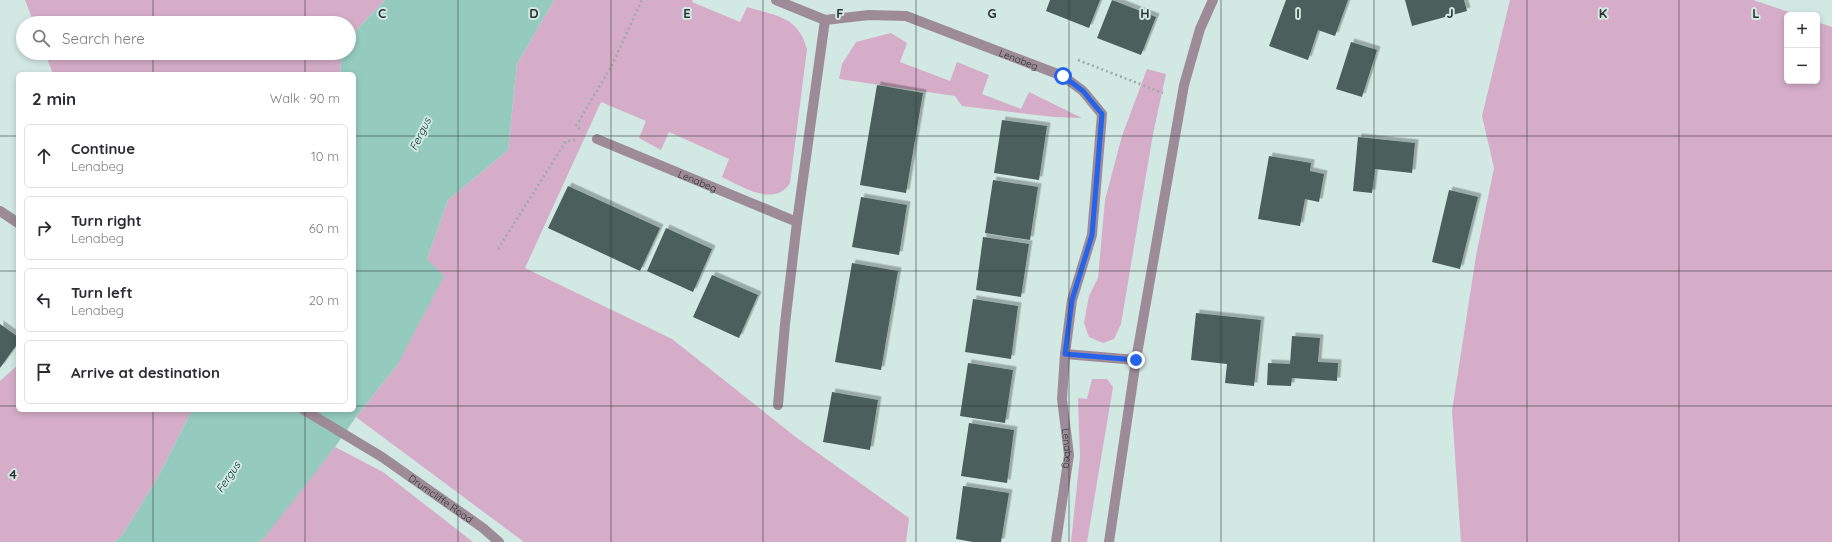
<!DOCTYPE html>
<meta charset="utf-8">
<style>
body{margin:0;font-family:Quicksand,sans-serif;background:#f2f2f3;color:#2b2b33}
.controls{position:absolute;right:12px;top:12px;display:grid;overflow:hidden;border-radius:6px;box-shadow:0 2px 6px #0003}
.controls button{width:36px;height:36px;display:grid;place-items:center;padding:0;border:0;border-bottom:1px solid #e1e1e2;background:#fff;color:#2b2b33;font:20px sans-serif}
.stop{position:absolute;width:12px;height:12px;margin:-9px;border:3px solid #2563eb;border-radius:50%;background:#fff}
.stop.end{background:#2563eb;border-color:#fff;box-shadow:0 1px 4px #0008}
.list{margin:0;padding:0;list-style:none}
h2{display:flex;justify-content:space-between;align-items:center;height:52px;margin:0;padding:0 16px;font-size:17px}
h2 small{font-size:13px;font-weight:400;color:#7c7c81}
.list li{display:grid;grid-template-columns:26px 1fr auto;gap:12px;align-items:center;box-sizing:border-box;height:64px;margin:0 8px 8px;padding:0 8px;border:1px solid #e1e1e2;border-radius:6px}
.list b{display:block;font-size:15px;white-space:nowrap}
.list p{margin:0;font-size:13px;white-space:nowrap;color:#7c7c81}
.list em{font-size:13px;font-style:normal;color:#7c7c81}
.icon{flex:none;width:22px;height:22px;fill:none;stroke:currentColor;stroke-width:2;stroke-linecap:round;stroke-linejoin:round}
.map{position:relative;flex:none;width:1832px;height:542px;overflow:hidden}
.search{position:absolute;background:#fff;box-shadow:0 2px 6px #0003;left:16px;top:16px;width:340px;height:44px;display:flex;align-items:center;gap:10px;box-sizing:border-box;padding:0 14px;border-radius:22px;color:#7c7c81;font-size:15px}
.panel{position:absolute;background:#fff;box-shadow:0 2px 6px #0003;left:16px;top:72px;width:340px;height:340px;border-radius:6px}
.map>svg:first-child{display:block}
</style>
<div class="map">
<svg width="1832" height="542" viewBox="0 0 1832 542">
<defs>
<filter id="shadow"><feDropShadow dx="3.5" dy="-3.5" stdDeviation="0" flood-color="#0004"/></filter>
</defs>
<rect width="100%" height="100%" fill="#d2e8e2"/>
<!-- green -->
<path fill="#d5adc8" d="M25,0h360l-36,38v-15h-315z
M554,0h139l-1,2 48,20 7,-15c29,9 51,9 60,42l-17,134c-16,25 -49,3 -68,-6l7,-18 -60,-27 -8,18 -22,-12 7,-17 -45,-19 -76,166 147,71 125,99 112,80 -3,24h-382l-168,-125 42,-53 29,-105 21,-59 60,-50 9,-86z
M1510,0h243l45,15h-11v66h30v-59l15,5v515h-371l-9,-131 24,-155 18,-88 -12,-52z
M891,33l16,10 -7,19 50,19 7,-19 32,13 -7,19 39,15 8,-17 53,26 -28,-1 -92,-11 -7,-10 -116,-17 3,-15 14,-22z
M45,53h297l-2,21h-287z
M1147,69l19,5 -13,60 -32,190 -7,15 -11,4 -14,-6 -5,-14 5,-27 9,-18 7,-78 17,-64z
M18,365v45h174l-35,69 -36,58 -7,5h-114v-161z
M1092,379h15l6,8 -26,155h-16l9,-85 -2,-59 9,1z
M335,447l48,25 90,70h-214z"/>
<!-- water -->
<path fill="#95cbbf" d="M385,0h169l-37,64 -9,86 -60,50 -21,59 17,17 -46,88 -42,53 -21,30 -70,90 -6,5h-145l7,-5 36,-58 35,-69h162v-336h-14l2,-21h7v-15z"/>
<!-- building -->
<path fill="#4c5f5b" filter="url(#shadow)" d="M1050,0h50l-11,28 -43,-17z
M1112,0l44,17 -15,38 -44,-17z
M1286,0h62l-13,36 -17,-6 -10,30 -39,-14z
M1405,0h59l3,11 -55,15z
M1351,42l26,8 -15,47 -26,-8z
M877,85l46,8 -17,100 -46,-8z
M1002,120l45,6 -8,54 -45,-7z
M1358,137l57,6 -3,30 -37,-4 -3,24 -19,-2z
M1269,156l42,7 -1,8 14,3 -5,28 -14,-3 -5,27 -42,-7z
M993,180l45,7 -8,53 -45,-7z
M568,186l92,42 -20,43 -92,-43z
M1449,190l29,7 -18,72 -28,-7z
M861,197l46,8 -8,50 -47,-8z
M666,228l46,21 -19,43 -46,-21z
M983,237l46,7 -8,53 -45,-7z
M852,263l46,8 -17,99 -46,-8z
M712,275l46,20 -19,43 -46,-21z
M973,299l45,7 -7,53 -46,-7z
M1196,313l65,7 -7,66 -29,-3 2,-19 -36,-4z
M0,324l18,13v6l-18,25z
M1292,336l28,2 -2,24 20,1 -1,18 -45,-3 -1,8 -24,-1 1,-22 22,1z
M968,363l45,7 -8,53 -45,-7z
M832,392l46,8 -8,50 -47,-8z
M969,423l45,7 -7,53 -46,-7z
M963,486l46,7 -8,49h-28l-17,-3z"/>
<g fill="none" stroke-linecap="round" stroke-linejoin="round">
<!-- path -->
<path stroke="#9baca8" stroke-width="2.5" stroke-dasharray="2 3" stroke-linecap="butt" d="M1078,60l85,33
M580,129l-4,-3 35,-59 31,-67
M498,249l68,-108 11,-1"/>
<!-- minor -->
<g stroke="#9d8c98" stroke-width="10">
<path id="s1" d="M776,0l49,20 44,-5 37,1 157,60 20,15 19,23 -10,121 -20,65 -7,54 -3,45 7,56 -13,87"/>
<path id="s2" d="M597,139l200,83 -12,102 -7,81"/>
<path d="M0,211l18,12"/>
<path d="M797,222l28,-202"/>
<path d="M1065,354l71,6"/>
<path id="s3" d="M304,410l78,47 101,71 16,14"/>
<path d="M1109,542l27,-182 48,-275 16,-56 13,-29"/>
</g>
</g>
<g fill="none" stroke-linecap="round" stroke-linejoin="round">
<!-- route -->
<path stroke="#2563eb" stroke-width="5" d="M1063,76l20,15 19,23 -10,121 -20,65 -7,54 71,6"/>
</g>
<!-- grid -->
<path fill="none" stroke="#2c3533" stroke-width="1" stroke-opacity="0.55" d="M153,0v23M305,0v23M458,0v542M611,0v542M763,0v542M916,0v542M1069,0v542M1221,0v542M1374,0v542M1527,0v542M1679,0v542M153,53v21M305,53v21M0,136h18M354,136h1478M0,271h18M354,271h1478M0,406h18M354,406h1478M153,410v132M305,410v132"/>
<g text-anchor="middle" stroke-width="4" stroke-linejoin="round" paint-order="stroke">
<!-- street labels -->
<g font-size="10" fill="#2c3533" stroke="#d2e8e2">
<text dy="4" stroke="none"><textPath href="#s1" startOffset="255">Lenabeg</textPath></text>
<text dy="4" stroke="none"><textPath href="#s2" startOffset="109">Lenabeg</textPath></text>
<text dy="4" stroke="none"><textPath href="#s1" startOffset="696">Lenabeg</textPath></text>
<text dy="4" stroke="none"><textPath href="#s3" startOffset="163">Drumcliffe Road</textPath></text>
</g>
<!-- water labels -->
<g font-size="11" font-style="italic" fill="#00312a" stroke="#d2e8e2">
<text transform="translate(420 134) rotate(-64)" y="4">Fergus</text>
<text transform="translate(228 477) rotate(-56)" y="4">Fergus</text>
</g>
</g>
<g font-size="13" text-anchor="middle" font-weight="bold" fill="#2c3533" stroke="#d2e8e2" stroke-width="4" stroke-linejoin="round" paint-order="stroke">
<text x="382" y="18">C</text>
<text x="534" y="18">D</text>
<text x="687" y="18">E</text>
<text x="840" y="18">F</text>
<text x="992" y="18">G</text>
<text x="1145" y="18">H</text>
<text x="1298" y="18">I</text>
<text x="1450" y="18">J</text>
<text x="1603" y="18">K</text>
<text x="1756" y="18">L</text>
<text x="13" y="479">4</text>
</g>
</svg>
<div class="controls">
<button>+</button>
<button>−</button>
</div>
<div class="stop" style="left:1063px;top:76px"></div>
<div class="stop end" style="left:1136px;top:360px"></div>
<div class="search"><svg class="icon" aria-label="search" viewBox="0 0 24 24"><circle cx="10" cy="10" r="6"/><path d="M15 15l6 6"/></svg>Search here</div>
<section class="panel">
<h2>2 min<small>Walk · 90 m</small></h2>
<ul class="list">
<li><svg class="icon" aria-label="ahead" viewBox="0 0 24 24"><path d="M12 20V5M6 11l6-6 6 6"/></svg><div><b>Continue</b><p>Lenabeg</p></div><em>10 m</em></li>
<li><svg class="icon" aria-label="right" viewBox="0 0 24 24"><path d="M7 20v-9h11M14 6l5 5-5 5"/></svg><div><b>Turn right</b><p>Lenabeg</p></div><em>60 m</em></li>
<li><svg class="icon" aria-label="left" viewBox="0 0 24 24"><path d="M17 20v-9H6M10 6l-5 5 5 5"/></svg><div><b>Turn left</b><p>Lenabeg</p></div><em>20 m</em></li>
<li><svg class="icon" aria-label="arrive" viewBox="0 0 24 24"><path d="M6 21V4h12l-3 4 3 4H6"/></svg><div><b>Arrive at destination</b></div></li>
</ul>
</section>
</div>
